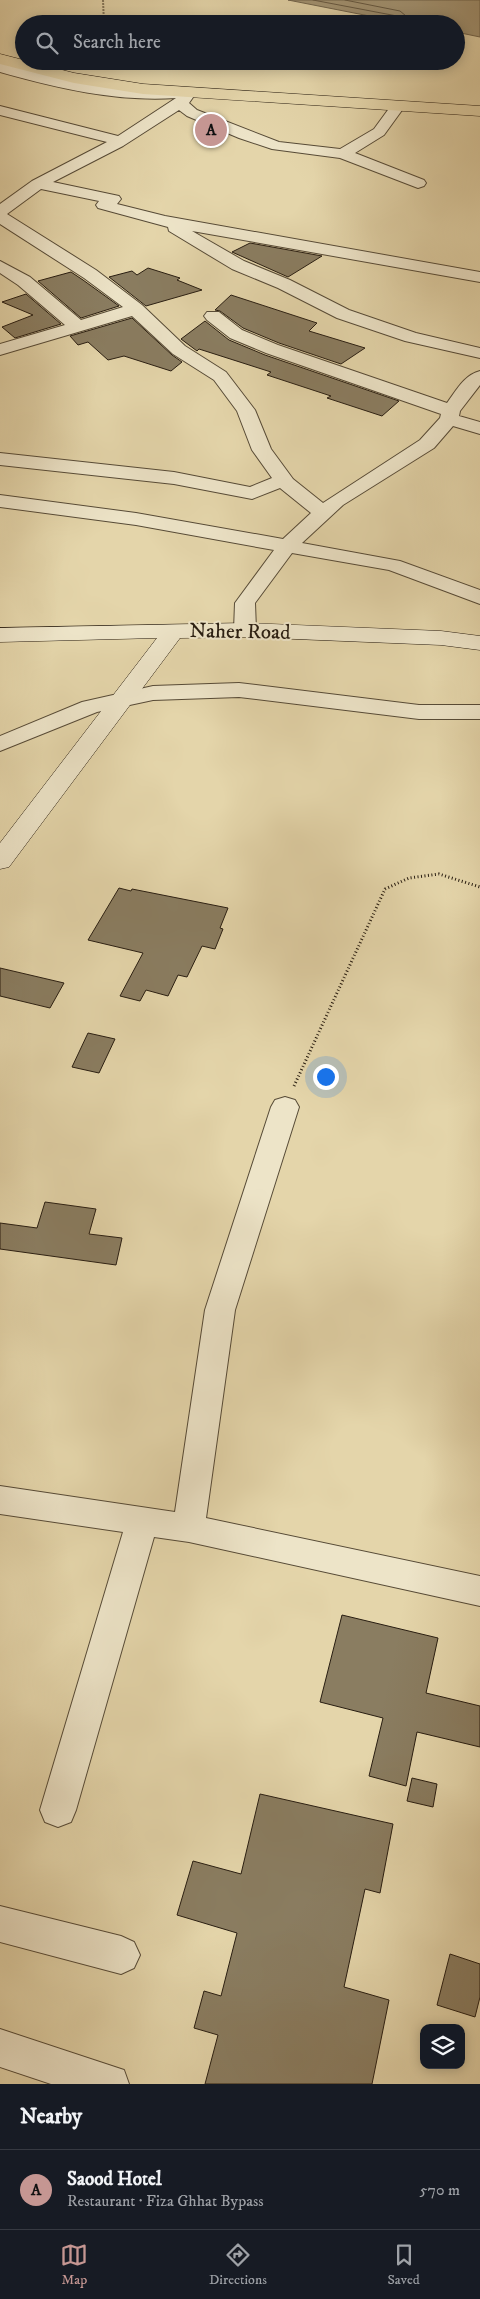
<!DOCTYPE html>
<meta charset="utf-8">
<style>
body{margin:0;font-family:"IM FELL DW Pica",serif;background:#242831;color:#f1f3f6}
.controls{position:absolute;right:15px;bottom:15px;display:grid;overflow:hidden;border-radius:10px;box-shadow:0 2px 12px #0003}
.controls button{width:45px;height:45px;display:grid;place-items:center;padding:0;border:0;border-bottom:1px solid #363941;background:#171b24;color:#f1f3f6;font:25px sans-serif}
.you{position:absolute;left:325px;top:1076px;width:18px;height:18px;margin:-12px;border:4px solid #fff;border-radius:50%;background:#1a73e8;box-shadow:0 0 0 8px #1a73e833}
.badge{display:grid;place-items:center;width:32px;height:32px;border-radius:50%;background:#c59692;color:#111;font-size:16px;font-weight:700}
.pin{position:absolute;translate:-50% -50%;border:2px solid #fff;box-shadow:0 1px 5px #0006}
.list{margin:0;padding:0;list-style:none}
h2{display:flex;justify-content:space-between;align-items:center;height:65px;margin:0;padding:0 20px;font-size:21px}
h2 small{font-size:16px;font-weight:400;color:#9ea1a6}
.list li{display:grid;grid-template-columns:32px 1fr auto;gap:15px;align-items:center;box-sizing:border-box;height:80px;padding:0 20px;border-top:1px solid #363941}
.list b{display:block;font-size:19px;white-space:nowrap}
.list p{margin:0;font-size:16px;white-space:nowrap;color:#9ea1a6}
.list em{font-size:16px;font-style:normal;color:#9ea1a6}
.icon{flex:none;width:28px;height:28px;fill:none;stroke:currentColor;stroke-width:2;stroke-linecap:round;stroke-linejoin:round}
.map{position:relative;flex:none;width:480px;height:2084px;overflow:hidden}
.search{position:absolute;background:#171b24;box-shadow:0 2px 12px #0003;left:15px;right:15px;top:15px;height:55px;display:flex;align-items:center;gap:12px;box-sizing:border-box;padding:0 18px;border-radius:28px;color:#9ea1a6;font-size:19px}
.sheet{height:145px;background:#171b24}
nav{display:flex;justify-content:space-around;align-items:center;box-sizing:border-box;height:70px;border-top:1px solid #363941;background:#171b24;font-size:14px;color:#9ea1a6}
nav a{display:grid;justify-items:center;gap:2px}
nav .on{color:#c59692}
.map>svg:first-child{display:block}
</style>
<div class="map">
<svg width="480" height="2084" viewBox="0 0 480 2084">
<rect width="100%" height="100%" fill="#e4d5aa"/>
<filter id="stains"><feTurbulence type="fractalNoise" baseFrequency=".004" numOctaves="4"/><feColorMatrix values="0 0 0 0 .2 0 0 0 0 .09 0 0 0 0 .02 0 0 0 .5 -.17"/></filter>
<radialGradient id="worn" r=".72"><stop offset=".6" stop-color="#630" stop-opacity="0"/><stop offset="1" stop-color="#630" stop-opacity=".3"/></radialGradient>
<!-- water -->
<path fill="#a49676" stroke="#72664e" d="M288,0h192v37l-24,-5v-8h-46z"/>
<g fill="none" stroke-linecap="round" stroke-linejoin="round">
<!-- shore -->
<path stroke="#665a44" stroke-width="1" d="M313,0l84,16 4,3 1,5
M345,0l55,11 6,5 2,8"/>
</g>
<!-- building -->
<path fill="#8a7d61" stroke="#281d11" d="M250,243l72,13 -34,21 -56,-25z
M148,268l32,10 -3,2 25,10 -56,16 -37,-29 23,-6 5,4z
M71,272l12,8 36,26 -38,12 -43,-37z
M26,294l35,30 -46,14 -13,-11 31,-12 -31,-13z
M231,295l86,28 -8,8 56,17 -24,16 -62,-21 -36,-15 -23,-17 -5,-1z
M132,318l40,37 10,7 -11,9 -47,-15 -16,4 -20,-18 -10,3 -8,-9z
M205,321l24,19 36,15 134,46 -17,15 -55,-18 4,-2 -64,-21 4,-3 -72,-23 -2,2 -16,-12z
M119,888l12,3 1,-2 96,19 -8,20 3,1 -8,20 -13,-3 -15,31 -9,-2 -10,21 -22,-6 -6,11 -20,-5 23,-43 -55,-13z
M0,968l64,15 -14,25 -50,-12z
M88,1033l27,6 -16,34 -27,-6z
M45,1202l51,7 -7,25 33,4 -6,27 -116,-16v-26l37,5z
M342,1615l96,23 -12,55 54,13v41l-63,-15 -11,54 -37,-10 14,-58 -63,-16z
M412,1778l25,6 -4,23 -26,-6z
M260,1794l133,30 -13,69 -15,-4 -21,98 45,13 -17,84h-167l13,-49 -24,-7 10,-37 17,5 16,-63 -60,-18 16,-54 48,13z
M450,1954l30,10v33l-5,20 -38,-12z"/>
<g fill="none" stroke-linecap="round" stroke-linejoin="round">
<!-- minor casing -->
<g stroke="#574b37" stroke-width="2">
<path id="minor" d="M0,63l93,22 48,5h53l2,3 -7,10 8,7 82,32 61,7 34,-20 19,-26h10l2,3 -21,29 -29,18 69,27 2,3 -2,3 -6,2 -78,-30 -68,-9 -33,-11 -52,-22 -8,-6 -56,36 -70,36 66,14 2,3 -4,5 48,12 315,56v10l-288,-51 52,30 46,19 59,30 67,23 64,15v10l-75,-17 -68,-23 -59,-30 -46,-19 -63,-38 -1,-4 -70,-19 -2,-3 3,-4 -58,-12 -34,25 89,56 46,35 43,41 41,26 29,38 16,39 22,30 30,24 97,-63 20,-22 1,-4 -175,-61 -36,-15 -23,-18 -3,-4 3,-4h12l23,18 36,15 169,58c9,-12 17,-28 33,-32v14l-20,26 -1,5 21,6v12l-27,-8 -19,22 -91,57 -41,38 98,18 80,29v14l-91,-34 -97,-17 -37,50 1,27 -3,5 -8,1 -8,-1 -3,-5 1,-27 39,-53 -138,-25 -136,-18v-12l136,18 147,26 28,-26 -31,-25 -28,11 -78,-15 -174,-19v-12l174,19 76,15 22,-9 -20,-28 -15,-39 -23,-31 -41,-26 -41,-38 -132,39v-11l65,-19 -47,-40 -18,-12v-12l30,16 51,43 42,-13 -39,-29 -84,-54v-20l32,-23 75,-39 -107,-27v-9l118,30 58,-38c-60,4 -119,-10 -176,-26z
M239,683l180,22h61v14h-61l-180,-22 -86,3 -56,12 -97,39v-15l82,-34 71,-16z
M285,1097l10,3 4,7 -64,203 -29,208 274,58v30l-291,-64 -35,-5 -78,273 -5,12 -13,5 -13,-5 -5,-12 83,-278 -123,-18v-28l175,26 30,-202 66,-203 4,-7z
M0,1906l121,30 13,6 6,13 -6,13 -13,6 -121,-32z
M0,2029l124,41 5,14h-78l-51,-17z"/>
</g>
<!-- secondary casing -->
<g stroke="#281d11" stroke-width="1">
<path id="secondary" d="M245,623l196,8 39,5v14l-39,-5 -196,-8 -65,1 -171,229 -9,2v-26l157,-205 -157,4v-14z"/>
</g>
<!-- trunk casing -->
<g stroke="#281d11" stroke-width="1">
<path id="trunk" d="M0,54l74,19 69,11 337,22v10l-337,-22 -69,-11 -74,-19z"/>
</g>
<!-- path-far1 -->
<path stroke="#281d11" stroke-width="2" stroke-dasharray="0.5 1" stroke-linecap="butt" d="M103,0l1,24"/>
<!-- path -->
<path stroke="#281d11" stroke-width="3" stroke-dasharray="1 2.5" stroke-linecap="butt" d="M294,1086l91,-197 24,-11 30,-4 41,13"/>
<!-- minor -->
<use href="#minor" fill="#ede4c8" fill-rule="evenodd"/>
<!-- secondary -->
<use href="#secondary" fill="#ede4c8" fill-rule="evenodd"/>
<!-- trunk -->
<use href="#trunk" fill="#e4d5aa" fill-rule="evenodd"/>
</g>
<g text-anchor="middle" stroke-width="4" stroke-linejoin="round" paint-order="stroke">
<!-- street labels -->
<g font-size="21" fill="#281d11" stroke="#ede4c8">
<text transform="translate(240 631) rotate(1)" y="7">Naher Road</text>
</g>
</g>
<rect width="100%" height="100%" filter="url(#stains)"/>
<rect width="100%" height="100%" fill="url(#worn)"/>
</svg>
<div class="controls">
<button><svg class="icon" aria-label="layers" viewBox="0 0 24 24"><path d="M12 4l9 5-9 5-9-5zM3 14l9 5 9-5"/></svg></button>
</div>
<div class="you"></div>
<div class="pin badge" style="left:211px;top:130px">A</div>
<div class="search"><svg class="icon" aria-label="search" viewBox="0 0 24 24"><circle cx="10" cy="10" r="6"/><path d="M15 15l6 6"/></svg>Search here</div>
</div>
<section class="sheet">
<h2>Nearby<small></small></h2>
<ul class="list">
<li><span class="badge">A</span><div><b>Saood Hotel</b><p>Restaurant · Fiza Ghhat Bypass</p></div><em>570 m</em></li>
</ul>
</section>
<nav>
<a class="on"><svg class="icon" aria-label="map" viewBox="0 0 24 24"><path d="M3 6l6-2 6 2 6-2v14l-6 2-6-2-6 2zM9 4v14M15 6v14"/></svg>Map</a>
<a><svg class="icon" aria-label="directions" viewBox="0 0 24 24"><path d="M12 3l9 9-9 9-9-9zM9 14v-3h6M13 9l2 2-2 2"/></svg>Directions</a>
<a><svg class="icon" aria-label="saved" viewBox="0 0 24 24"><path d="M7 4h10v16l-5-4-5 4z"/></svg>Saved</a>
</nav>
